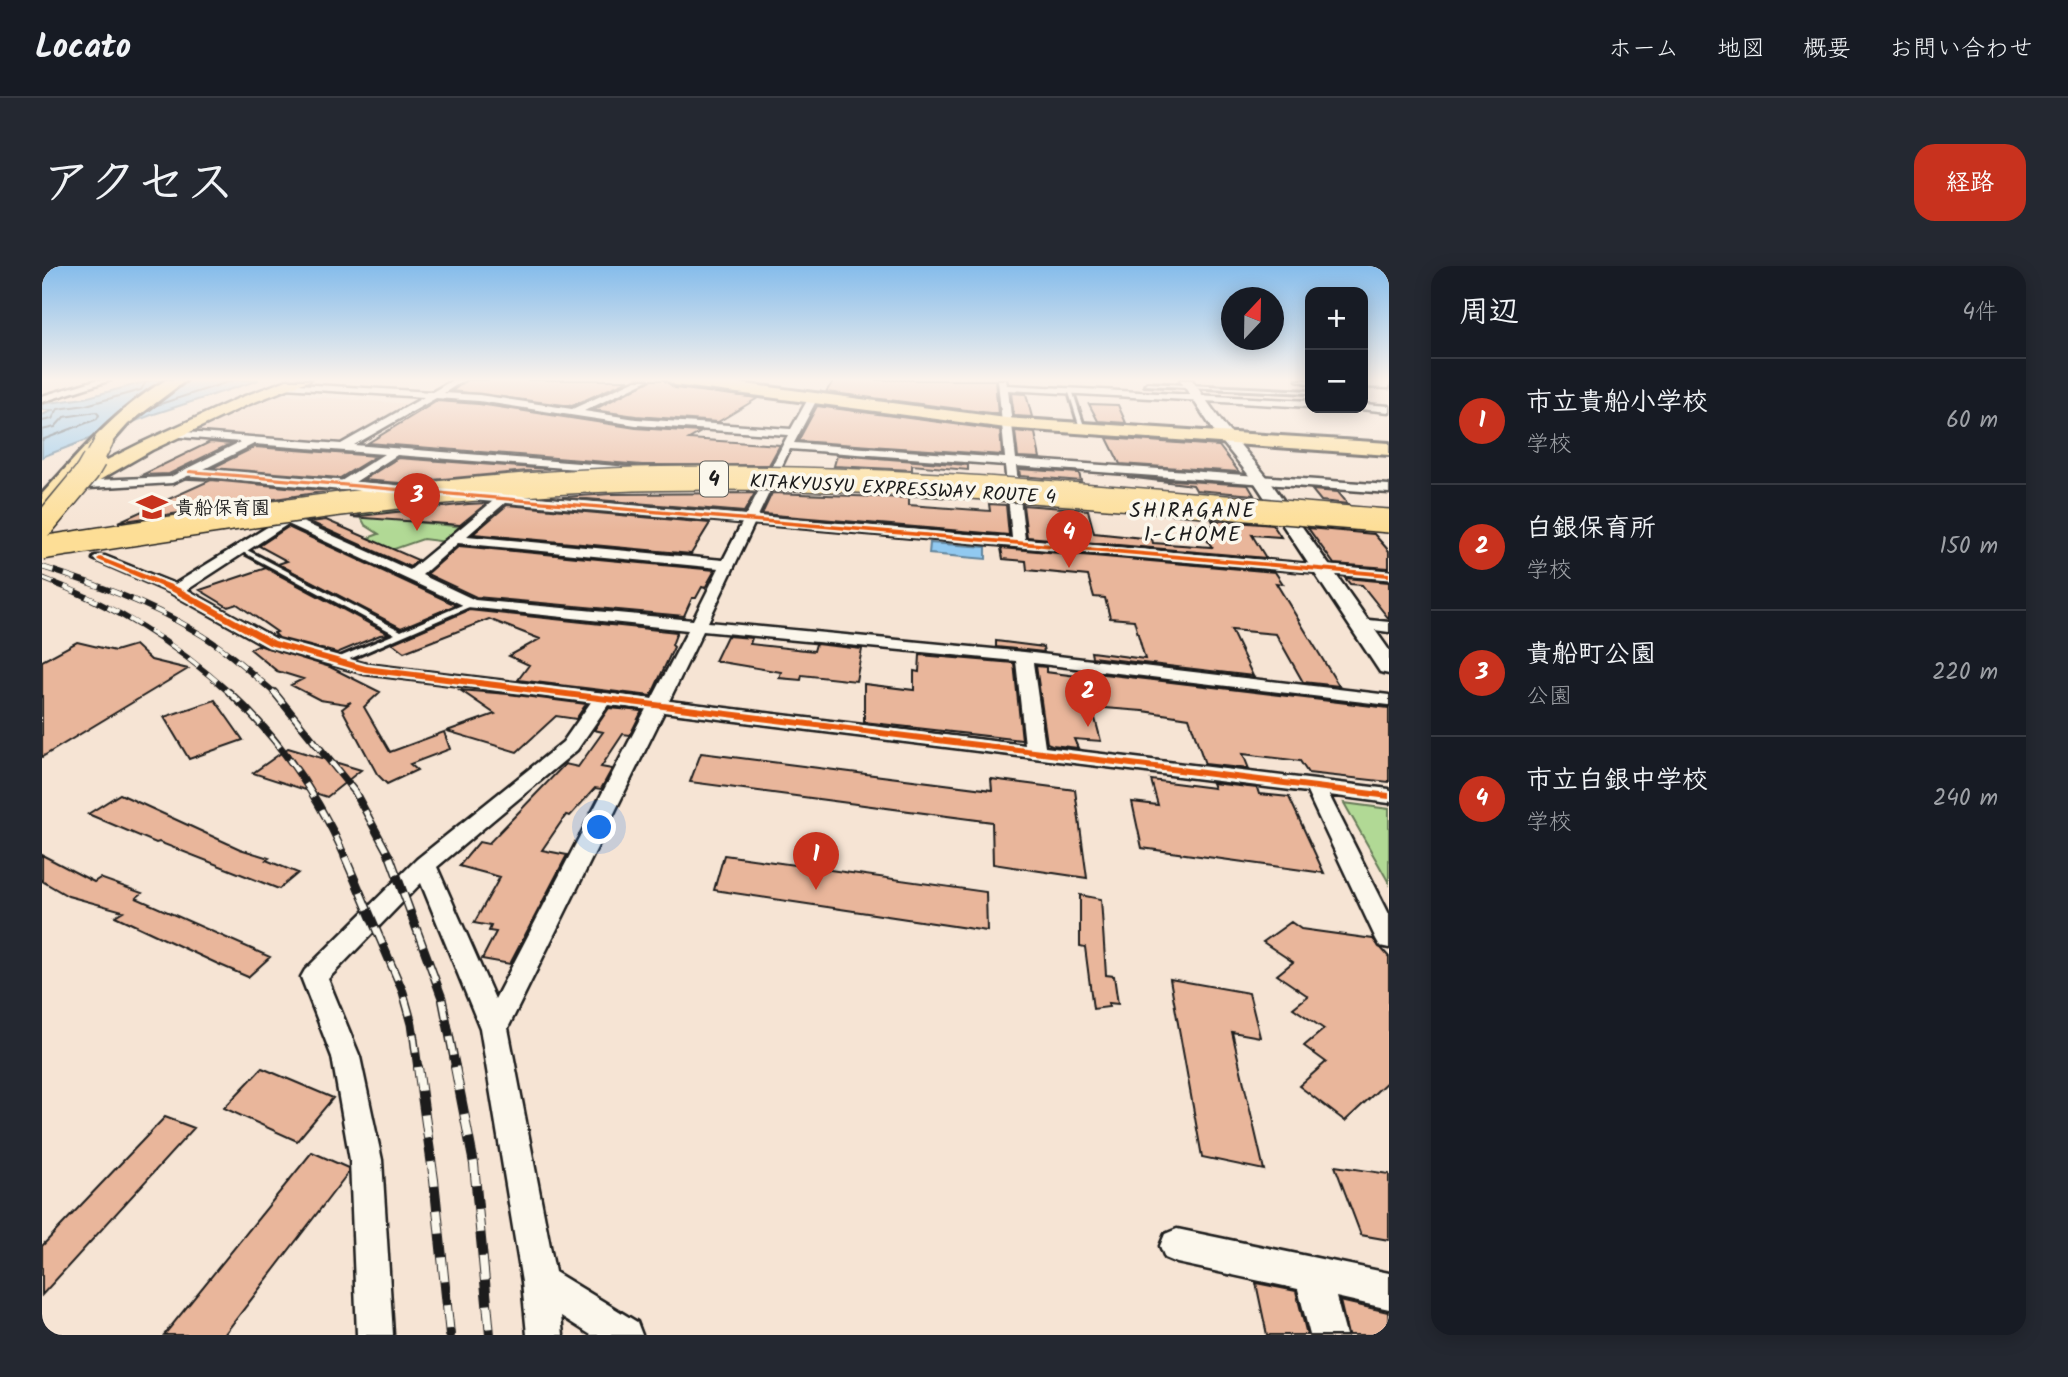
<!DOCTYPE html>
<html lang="ja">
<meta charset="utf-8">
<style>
body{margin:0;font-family:Kalam,"Klee One",sans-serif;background:#242831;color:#f1f3f6}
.controls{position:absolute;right:21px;top:21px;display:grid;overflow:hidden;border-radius:14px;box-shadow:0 4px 18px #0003}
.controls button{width:63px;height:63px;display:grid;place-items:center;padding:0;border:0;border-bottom:2px solid #363941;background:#171b24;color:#f1f3f6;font:35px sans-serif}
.compass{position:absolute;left:1179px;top:21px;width:63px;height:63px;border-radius:50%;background:#171b24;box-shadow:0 4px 18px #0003;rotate:22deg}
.you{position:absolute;left:558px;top:562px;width:24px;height:24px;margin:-18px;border:5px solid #fff;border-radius:50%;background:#1a73e8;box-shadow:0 0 0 10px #1a73e833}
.badge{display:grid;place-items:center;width:46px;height:46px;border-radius:50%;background:#c8321e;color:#fff;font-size:23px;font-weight:700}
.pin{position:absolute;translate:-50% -58px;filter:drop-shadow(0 2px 4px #0008)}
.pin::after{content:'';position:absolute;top:37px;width:24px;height:21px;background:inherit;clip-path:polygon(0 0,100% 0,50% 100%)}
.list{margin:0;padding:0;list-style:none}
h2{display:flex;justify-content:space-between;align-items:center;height:91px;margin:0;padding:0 28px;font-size:30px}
h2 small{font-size:23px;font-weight:400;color:#9ea1a6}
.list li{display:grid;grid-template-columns:46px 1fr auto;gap:21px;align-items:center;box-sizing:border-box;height:126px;padding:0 28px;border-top:2px solid #363941}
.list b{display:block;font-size:26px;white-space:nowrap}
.list p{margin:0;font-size:23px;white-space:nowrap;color:#9ea1a6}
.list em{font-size:23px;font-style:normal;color:#9ea1a6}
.map{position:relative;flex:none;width:1347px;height:1069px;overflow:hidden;border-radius:21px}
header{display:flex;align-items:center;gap:42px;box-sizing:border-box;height:98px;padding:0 35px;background:#171b24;border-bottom:2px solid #363941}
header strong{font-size:33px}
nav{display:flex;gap:38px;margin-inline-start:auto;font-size:24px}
.intro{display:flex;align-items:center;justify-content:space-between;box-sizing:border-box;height:168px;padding:0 42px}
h1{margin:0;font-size:49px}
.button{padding:18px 32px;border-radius:21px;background:#c8321e;color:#fff;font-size:24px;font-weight:700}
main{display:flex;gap:42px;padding:0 42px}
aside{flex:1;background:#171b24;border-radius:21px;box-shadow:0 4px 18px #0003}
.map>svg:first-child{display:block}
</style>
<header>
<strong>Locato</strong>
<nav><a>ホーム</a><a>地図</a><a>概要</a><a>お問い合わせ</a></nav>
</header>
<div class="intro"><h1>アクセス</h1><a class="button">経路</a></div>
<main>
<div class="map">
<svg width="1347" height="1069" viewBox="0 0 1347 1069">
<rect width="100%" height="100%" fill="#f6e4d4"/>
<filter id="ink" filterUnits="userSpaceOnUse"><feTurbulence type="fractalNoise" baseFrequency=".0143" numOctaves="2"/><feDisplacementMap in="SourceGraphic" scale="14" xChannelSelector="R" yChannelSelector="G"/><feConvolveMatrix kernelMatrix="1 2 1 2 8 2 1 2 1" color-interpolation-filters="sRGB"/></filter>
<g filter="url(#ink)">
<!-- built -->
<path fill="#f2d6c3" d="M236,128l133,10 -70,40 -149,-11z"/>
<!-- green -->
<path fill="#b1d995" stroke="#667a58" stroke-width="2" d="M314,242l68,6 -10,8 50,5 -17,15 -24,-3 -46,16 -23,-12 25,-9 -14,-9z
M1302,537l45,6v74z"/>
<!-- water -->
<path fill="#91c9f0" stroke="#62849b" stroke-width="2" d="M111,114h106l-105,34 -112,43v-42l12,-5h-12v-6l42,-6z
M888,277l56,4v12l-57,-5z"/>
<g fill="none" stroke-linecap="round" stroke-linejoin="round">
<!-- shore -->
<path stroke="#4b6171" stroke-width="2" d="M112,140l80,-26
M0,155l10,-2 6,-10 28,-4 55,-15 6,-10
M0,164l13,-3 9,-10 32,-5 3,3 -2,4 -55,21"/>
</g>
<!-- building -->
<path fill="#e9b69b" stroke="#1c1c1c" stroke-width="2" d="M425,114h162l-57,26 -120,-15z
M609,114h13l11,8 83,10 -40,24 -82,-6 -43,-6z
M792,114h161l3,34 -172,-22z
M969,127l15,1 6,23 -18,-1z
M395,135l42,3 157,24 65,4 -12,7 91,6 -11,20h-127l-274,-22z
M1047,138l29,1 8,18 -28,-2z
M775,140l183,24 2,25 -204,-14z
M973,165l20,2 5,25 -22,-1z
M1065,172l112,8 20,26 -119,-8z
M168,176l20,2 -61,30 -27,1z
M213,181l121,9 -36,22 -128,-10z
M795,189l131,10v5l-56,-5v5l-78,-4z
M356,192l151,11 -149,14 -37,-3z
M977,203l60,4 2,8 -61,-5z
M1085,211l121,8 6,10 -58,-5 -3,-5z
M148,212l139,13 -211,31 93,-42 -23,-1z
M1270,224l26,2 10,12 -27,-3z
M713,227l-11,19 -181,-15 47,-3z
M730,227l137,5v7l81,6 -1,-7 17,1 3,30 -247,-21z
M445,237l-27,22 -109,-8 117,-13z
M465,239l203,18 -19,31 -218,-20z
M981,239l65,5 6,23 58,6 1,4 59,4 -16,-23 19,2 -3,-6 61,5 8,12 -29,-2 14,23 -239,-21z
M284,254l92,40 -8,7 -100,-45z
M246,261l168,78 -55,23 -123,-64 9,-3 -28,-15z
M1266,262l66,6 15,17v17l-55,-4z
M417,280l256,24 -10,18 -3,-1 -6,11h-4l-8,18 -208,-19 -49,-23z
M959,282l274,24 8,12 -7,-1 63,103 -36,-4 -27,-48 -45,-4 22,46 -161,-19 -1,-5 54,7 -11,-39 -24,-2 -5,-20 -11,-1 -6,-21 -61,-6 -1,-9 -23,-2z
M224,302l123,66 -9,1 -43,18 -58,-15 -5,-5 3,-1 -40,-28 -9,3 -28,-17z
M1303,312l44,4v37l-27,-34 -12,-1z
M427,344l208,22 -5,13 2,2 -23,49 -133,-16 11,-15 -20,-9 31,-17 -51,-20 -85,33 -12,-9z
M685,370l25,2 -2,6 64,7 2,-7 46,5 -6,32 -54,-6 -1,5 -22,-2 2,-6 -66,-11z
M954,375l47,6 1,5 -48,-5z
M35,376l38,9 20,-6 16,15 37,9 -146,88v-96z
M216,379l72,22 50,25 -16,15 26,45 54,-20 6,17 -40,15 7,6 -30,14 -10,-10 -35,-65 9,-7 -5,2 -26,-4 -29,-15 12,-6 -26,-8 -27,-22z
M878,389l94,8 8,77 -158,-18v-38l50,6v-19l5,1z
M994,400l10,1v5l39,5v-4h10l294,35v74l-81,-9 -8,-12 -57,-7 6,15 -44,-5 -16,-46 -46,-7 -51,-4 9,34 -27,-2 4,9 -26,-3 -5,-2z
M418,424l48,4 78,10 -10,15 -20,-3 -39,36 -70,-21 48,-17z
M173,434l28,40 -54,19 -25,-42z
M567,442l33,3 -12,24 -7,-1 -22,33 11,2 -11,20 -6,-1 -25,28 -4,-1 -24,35 25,5 -57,109 -28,-5 14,-27 -7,-1 2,-5 -17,-3 26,-46 -41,-11 20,-24 9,2 77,-80 13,3 25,-35 -9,-2z
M246,482l73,22 -34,27 -74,-24z
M659,487l291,37 -1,-11 84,11 12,88 -94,-14 -1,-42 -302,-40z
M1109,514l63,8 -2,-5 45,5 2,6 30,3 35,76 -182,-25 -10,-46 26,3z
M78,528l120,55 29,9 -3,2 32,13 -19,16 -120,-47 -3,1 -68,-29z
M0,589l52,27 6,-4 42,15 -6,5 134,59 -22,20 -30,-13 -103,-48 8,-5 -55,-15 -26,-15z
M682,589l262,37 1,39 -273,-41z
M1038,629l21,4 5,76 8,1 4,28 -10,-1 1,4 -16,2 -8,-62 -5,-1z
M1249,656l10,7 72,10 16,18v123l-44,41 -46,-35 27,-24 -22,-16 20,-17 -31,-21 15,-12 -31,-21 16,-13 -30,-20z
M1128,713l79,14 11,44 -28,-5 32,138 -62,-13z
M220,802l71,30 -36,43 -73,-33z
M123,851l29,11 -152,167v-49z
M270,886l36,16v5l-124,162h-60z
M1293,900l54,8v66l-28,-5z
M1214,1017l40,8 11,44h-40z
M1298,1035l48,11 1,23h-41z"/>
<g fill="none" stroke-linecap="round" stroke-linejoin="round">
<!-- lane casing -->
<g stroke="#1c1c1c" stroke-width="6">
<path id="lane" d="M1105,117l163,8v2l-165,-8z
M1026,123l4,1 12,36 -5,-1z
M197,282h4l158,83 68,-29 7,2 -138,60 -4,-3 1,-2 60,-25 -156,-84z"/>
</g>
<!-- street casing -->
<g stroke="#1c1c1c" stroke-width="5">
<path id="street" d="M54,114h15l-69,22v-6z
M411,114h11l-20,13 35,2 93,14 64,-29h12l-64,31 52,8 155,10 17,-30 12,-6 5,3 -10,7 -21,40 211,15 -7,-78h8l1,5 303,16v6l-302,-17 8,69 373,26v8l-373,-27 9,73 364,32v8l-635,-55 -46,98 316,30 365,43v10l-356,-42 12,84 344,42v14l-60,-8 60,119v34l-9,-2 -4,-7 -69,-147 -643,-80 -156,316 47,244 82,50 5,13h-51l-30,-19 2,19h-36l-5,-53 -42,-254 -59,-145 -93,96 32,78 22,103 11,175h-36l-7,-175 -18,-103 -31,-80 4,-7 112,-111 146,-117 28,-40 -226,-28 -99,-28 -95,-53 -78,-34 2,-3h10l70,28 123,-76 6,4 -8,7 114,51 83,-69 -19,-2v-6c13,-2 21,1 34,-3l4,1 1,4 233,20 42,-80 -152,-10 -157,-24 -43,-3 -82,47 288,23 6,3 -6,3 -245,-19 -42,27 53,4 6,4 -2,3 -71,-3 -151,-15 -18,8 -100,6 -6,-4 6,-4 98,-4 70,-35 -71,-6v-4l4,-1 168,13 83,-47 -139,-9 -4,-3 1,-2 150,9zM212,178l130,10 -43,27 -139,-11zM748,183l215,16 7,73 -254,-22zM464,236l236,21 -19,37 -256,-24zM246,258l179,83 221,23 -36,69 -286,-35 -88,-24 -91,-50zM416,277l261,25 -26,52 -218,-20 -53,-25zM661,365l313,30 9,84 -356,-44zM566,439l38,4 -151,290 -58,-132 140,-117z
M1255,114h13v4z
M1321,115l26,1v6l-26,-1z
M1321,138l26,2v6l-29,-3z
M1317,353l30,3v10l-36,-5 -2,-3z
M1135,963l212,44v36l-53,-12 10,38h-36l-12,-46 -121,-26 -12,-5 -5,-12 5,-12z"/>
</g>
<!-- secondary casing -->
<g stroke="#1c1c1c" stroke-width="5">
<path id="secondary" d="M1138,114h12l34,48 41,49 122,173v24l-9,-2 -125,-189 -39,-49z"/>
</g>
<!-- primary casing -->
<g stroke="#1c1c1c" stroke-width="5">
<path id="primary" d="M245,114h23l-63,25 -95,45 -110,63v-15l45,-28 54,-27 96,-44z"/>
</g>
<!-- highway casing -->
<g stroke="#1c1c1c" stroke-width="6">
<path id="highway" d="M124,114h20l-58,44 -78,88 -8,2v-20c38,-41 74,-85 124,-114z
M625,114h48l291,38 383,25v12l-383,-27 -331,-43z"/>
</g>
<!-- lane -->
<use href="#lane" fill="#fbf7ec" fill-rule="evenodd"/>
<!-- street -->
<use href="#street" fill="#fbf7ec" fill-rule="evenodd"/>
<!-- secondary -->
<use href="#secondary" fill="#fbf7ec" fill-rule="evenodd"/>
<!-- primary -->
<use href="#primary" fill="#fdde96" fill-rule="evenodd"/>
<!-- highway -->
<use href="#highway" fill="#fdde96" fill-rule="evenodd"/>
<!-- rail-far3 casing -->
<g stroke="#1c1c1c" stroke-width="6">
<path id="rail-far3" d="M0,301c53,17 105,35 153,64 30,17 55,41 81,63
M0,312c72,27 132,64 189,116"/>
</g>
<!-- rail-far2 casing -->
<g stroke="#1c1c1c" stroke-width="8">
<path id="rail-far2" d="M187,426c50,46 90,105 117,167
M232,426l81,100 36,67"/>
</g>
<!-- rail-far1 casing -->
<g stroke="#1c1c1c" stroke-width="9">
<path id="rail-far1" d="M303,591l58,135 9,32 6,45
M348,591l52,141 14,71"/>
</g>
<!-- rail casing -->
<g stroke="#1c1c1c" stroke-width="10">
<path id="rail" d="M376,801l16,113 16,155
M413,801l19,97 16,171"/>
</g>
<!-- rail-far3 -->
<use href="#rail-far3" stroke="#fbf7ec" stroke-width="4.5" stroke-dasharray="12" stroke-linecap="butt"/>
<!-- rail-far2 -->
<use href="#rail-far2" stroke="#fbf7ec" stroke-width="5" stroke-dasharray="15" stroke-linecap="butt"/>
<!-- rail-far1 -->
<use href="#rail-far1" stroke="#fbf7ec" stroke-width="6" stroke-dasharray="19" stroke-linecap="butt"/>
<!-- rail -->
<use href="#rail" stroke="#fbf7ec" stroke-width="8" stroke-dasharray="24" stroke-linecap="butt"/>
<!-- highway-bridge-far1 casing -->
<g stroke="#1c1c1c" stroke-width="21" stroke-linecap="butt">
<path id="highway-bridge-far1" d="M51,196l11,-21"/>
</g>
<!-- highway-bridge casing -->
<g stroke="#1c1c1c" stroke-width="26" stroke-linecap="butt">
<path id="highway-bridge" d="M1,259l44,-53 7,-12
M0,282c188,-29 376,-60 567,-68 260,-10 521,20 780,41"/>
</g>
<!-- highway-bridge-far1 -->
<use href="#highway-bridge-far1" stroke="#fdde96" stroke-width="18"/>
<!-- highway-bridge -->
<use href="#highway-bridge" stroke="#fdde96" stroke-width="23"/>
<!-- cycleway casing -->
<g stroke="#fbf7ec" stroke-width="5">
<path id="cycleway" d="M148,204l1199,103v4l-1201,-104v-2z
M58,291l79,31 96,53 91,25 1023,127v6l-1024,-127 -96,-27 -96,-53 -75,-32 -1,-1z"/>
</g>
<!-- cycleway -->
<use href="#cycleway" fill="#e8590c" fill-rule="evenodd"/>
</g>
</g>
<!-- sky -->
<linearGradient id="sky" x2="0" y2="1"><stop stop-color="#85bceb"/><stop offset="0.43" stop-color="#fbf3ec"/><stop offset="1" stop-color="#fbf3ec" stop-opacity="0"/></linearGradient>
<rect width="1347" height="264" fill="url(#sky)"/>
<!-- icons -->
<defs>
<g id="school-bare" transform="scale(2.415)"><path d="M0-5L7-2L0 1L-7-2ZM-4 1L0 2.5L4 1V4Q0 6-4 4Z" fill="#c8321e" stroke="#fbf7ec" stroke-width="2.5" paint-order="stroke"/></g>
</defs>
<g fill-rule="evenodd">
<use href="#school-bare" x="110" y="241"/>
</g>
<g text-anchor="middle" stroke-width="7" stroke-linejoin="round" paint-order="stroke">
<!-- far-street labels -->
<g font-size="19" fill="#1c1c1c" stroke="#fbf7ec">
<text transform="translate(861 222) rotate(3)" y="7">KITAKYUSYU EXPRESSWAY ROUTE 4</text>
</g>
<!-- far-poi labels -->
<g font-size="19" font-weight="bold" fill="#1c1c1c" stroke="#fbf7ec" text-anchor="start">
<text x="133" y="248">貴船保育園</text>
</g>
<!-- shield labels -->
<rect fill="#fbf7ec" stroke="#5f5e5a" stroke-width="2" x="658" y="195.5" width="28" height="35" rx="5"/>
<g font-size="21" font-weight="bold" fill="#1c1c1c">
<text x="672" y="220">4</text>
</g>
<!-- far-neighbourhood labels -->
<g font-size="21" letter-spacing="2" fill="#1c1c1c" stroke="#fbf7ec">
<text x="1151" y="251">SHIRAGANE<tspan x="1151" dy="24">1-CHOME</tspan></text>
</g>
</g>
</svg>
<div class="controls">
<button>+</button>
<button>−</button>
</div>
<svg class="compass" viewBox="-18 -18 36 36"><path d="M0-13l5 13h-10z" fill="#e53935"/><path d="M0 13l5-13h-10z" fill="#9ea1a6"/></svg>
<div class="you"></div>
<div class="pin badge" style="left:774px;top:624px">1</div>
<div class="pin badge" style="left:1046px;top:461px">2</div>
<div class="pin badge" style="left:375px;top:265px">3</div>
<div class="pin badge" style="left:1027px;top:302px">4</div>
</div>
<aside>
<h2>周辺<small>4件</small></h2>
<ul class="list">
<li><span class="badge">1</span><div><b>市立貴船小学校</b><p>学校</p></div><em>60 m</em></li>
<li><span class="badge">2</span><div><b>白銀保育所</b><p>学校</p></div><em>150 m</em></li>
<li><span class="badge">3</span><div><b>貴船町公園</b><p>公園</p></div><em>220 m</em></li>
<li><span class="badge">4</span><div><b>市立白銀中学校</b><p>学校</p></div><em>240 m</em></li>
</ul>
</aside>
</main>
